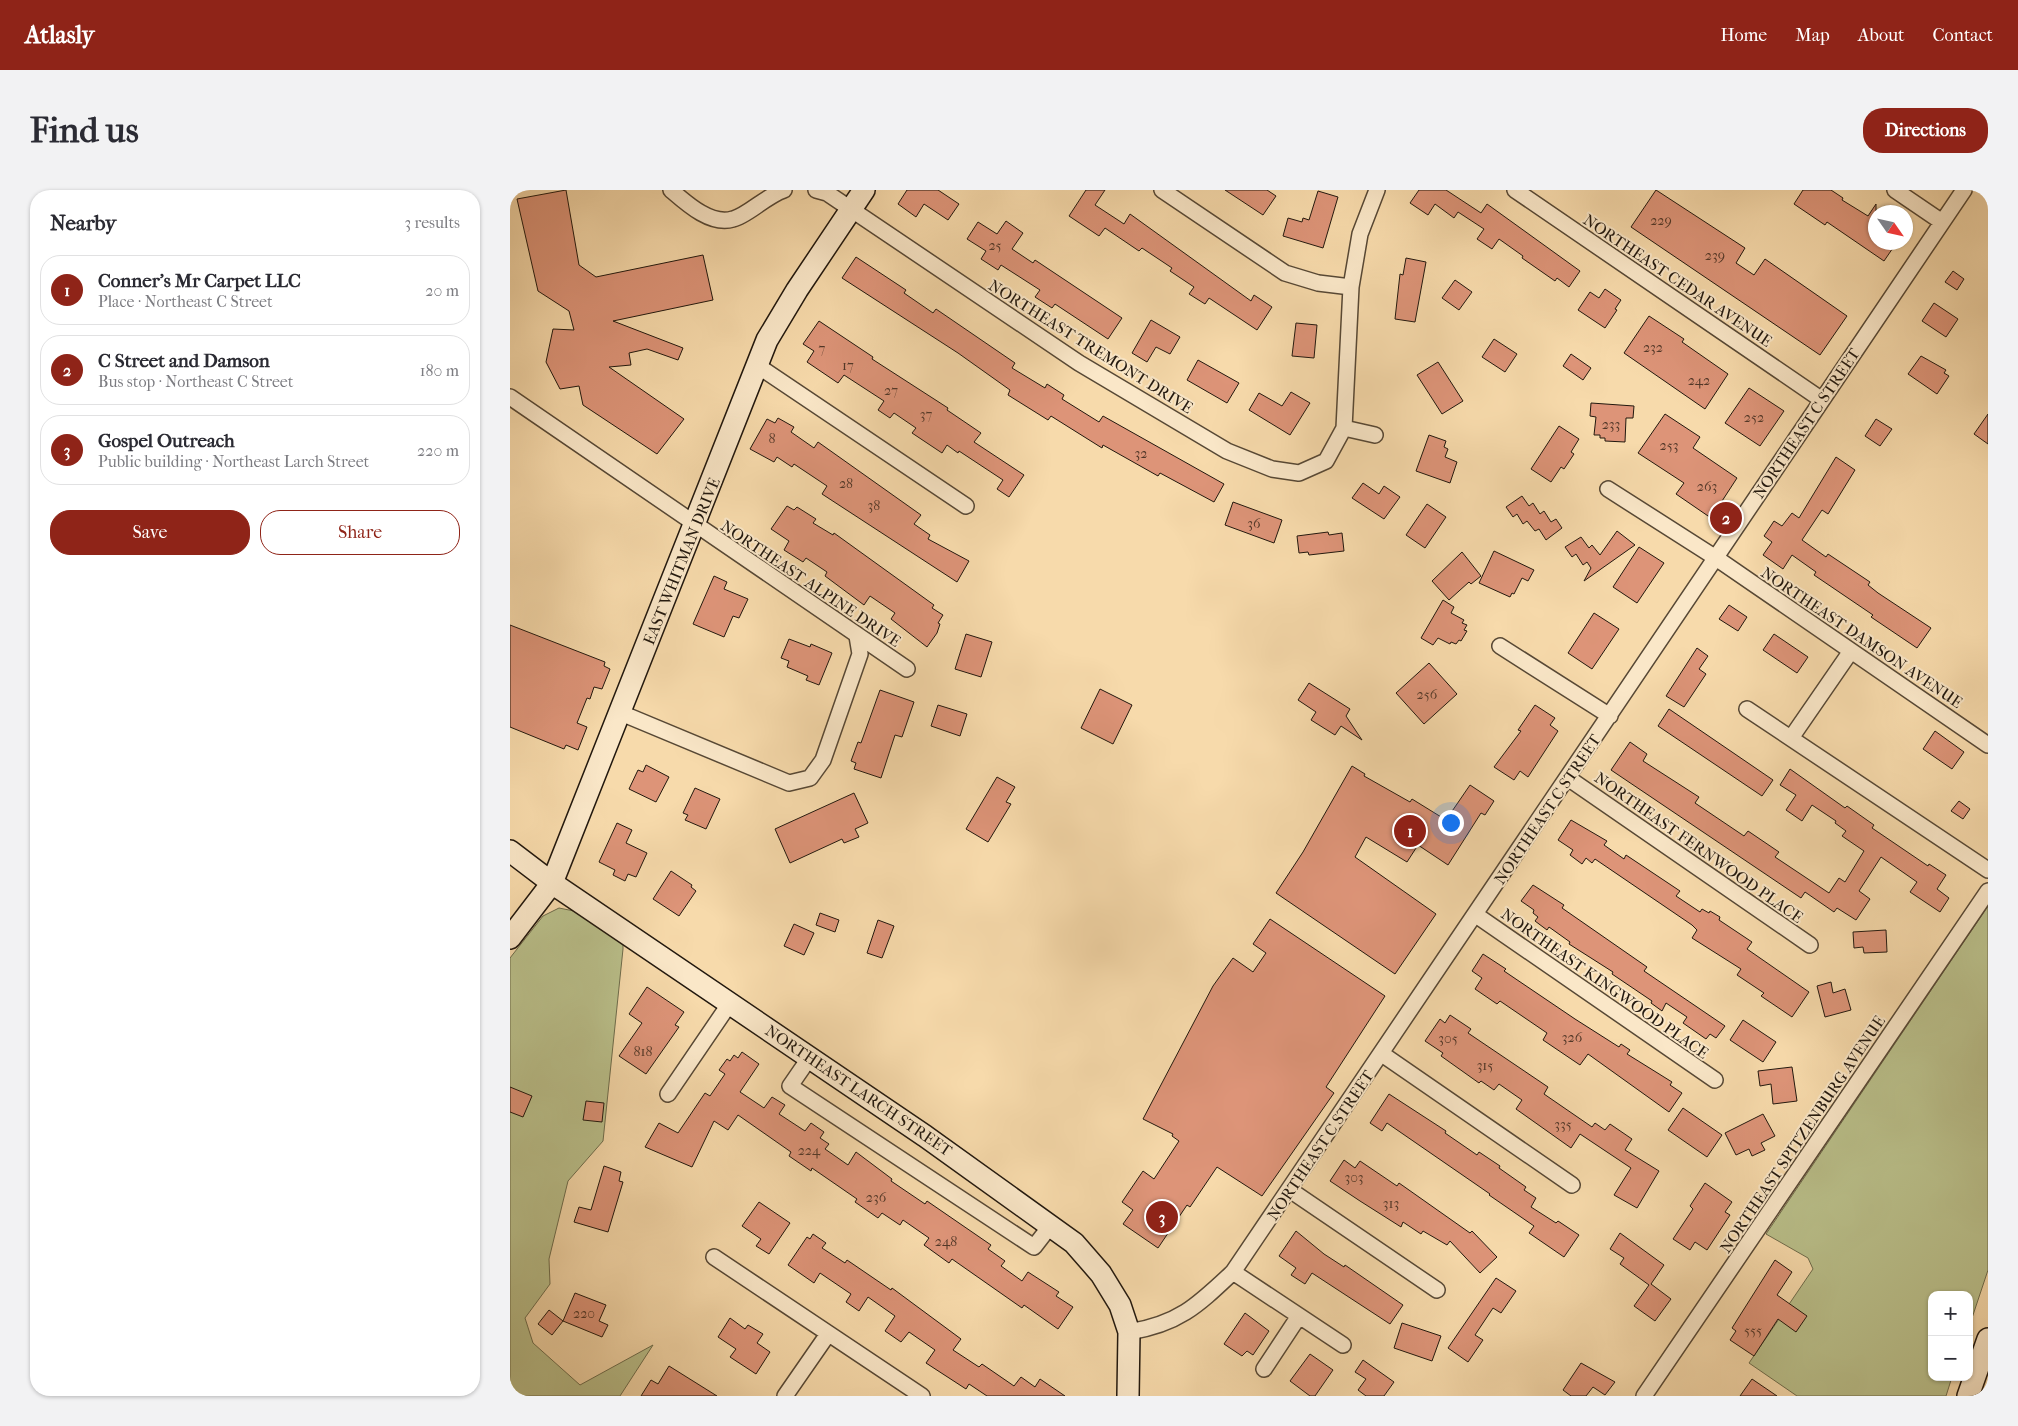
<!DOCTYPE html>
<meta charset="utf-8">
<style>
body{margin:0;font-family:"IM FELL French Canon",serif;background:#f2f2f3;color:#2b2b33}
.controls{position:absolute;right:15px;bottom:15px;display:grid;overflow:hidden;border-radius:10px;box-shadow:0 1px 4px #0004}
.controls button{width:45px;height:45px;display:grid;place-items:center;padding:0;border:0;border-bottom:1px solid #e1e1e2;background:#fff;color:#2b2b33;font:25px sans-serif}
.compass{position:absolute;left:1358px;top:15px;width:45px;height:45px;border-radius:50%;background:#fff;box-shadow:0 1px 4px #0004;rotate:124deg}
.you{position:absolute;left:940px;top:632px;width:18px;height:18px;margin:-12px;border:4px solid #fff;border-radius:50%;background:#1a73e8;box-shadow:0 0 0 8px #1a73e833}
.badge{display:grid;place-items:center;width:32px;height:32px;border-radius:50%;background:#8f2418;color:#fff;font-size:16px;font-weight:700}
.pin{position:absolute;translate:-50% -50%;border:2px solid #fff;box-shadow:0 1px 5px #0006}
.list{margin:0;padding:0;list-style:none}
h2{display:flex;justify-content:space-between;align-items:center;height:65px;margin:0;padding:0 20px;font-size:21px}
h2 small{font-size:16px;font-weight:400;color:#7c7c81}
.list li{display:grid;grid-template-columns:32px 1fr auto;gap:15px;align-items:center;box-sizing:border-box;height:70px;margin:0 10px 10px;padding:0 10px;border:1px solid #e1e1e2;border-radius:20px}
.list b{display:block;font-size:19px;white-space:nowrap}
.list p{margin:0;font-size:16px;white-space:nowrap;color:#7c7c81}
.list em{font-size:16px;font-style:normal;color:#7c7c81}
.actions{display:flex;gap:10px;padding:15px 20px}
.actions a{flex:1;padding:11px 0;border:1px solid #8f2418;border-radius:20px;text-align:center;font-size:18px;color:#8f2418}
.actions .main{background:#8f2418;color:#fff}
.map{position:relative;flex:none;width:1478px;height:1206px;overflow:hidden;border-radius:20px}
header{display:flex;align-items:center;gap:30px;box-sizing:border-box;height:70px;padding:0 25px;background:#8f2418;color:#fff}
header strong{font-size:24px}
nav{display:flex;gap:28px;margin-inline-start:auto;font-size:18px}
.intro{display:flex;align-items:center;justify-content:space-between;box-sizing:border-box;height:120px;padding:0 30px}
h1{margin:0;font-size:35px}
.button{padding:12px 22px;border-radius:20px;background:#8f2418;color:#fff;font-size:18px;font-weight:700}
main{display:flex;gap:30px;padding:0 30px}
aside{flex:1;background:#fff;border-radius:20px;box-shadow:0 1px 4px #0004}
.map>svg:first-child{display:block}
</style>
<header>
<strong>Atlasly</strong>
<nav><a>Home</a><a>Map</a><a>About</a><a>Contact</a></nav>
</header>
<div class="intro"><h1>Find us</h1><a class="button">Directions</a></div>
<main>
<aside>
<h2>Nearby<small>3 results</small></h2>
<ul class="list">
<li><span class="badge">1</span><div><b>Conner's Mr Carpet LLC</b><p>Place · Northeast C Street</p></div><em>20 m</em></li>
<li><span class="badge">2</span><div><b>C Street and Damson</b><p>Bus stop · Northeast C Street</p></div><em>180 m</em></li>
<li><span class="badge">3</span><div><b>Gospel Outreach</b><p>Public building · Northeast Larch Street</p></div><em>220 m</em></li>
</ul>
<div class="actions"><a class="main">Save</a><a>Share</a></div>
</aside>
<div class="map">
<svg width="1478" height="1206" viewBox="0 0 1478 1206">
<rect width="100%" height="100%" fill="#f7daab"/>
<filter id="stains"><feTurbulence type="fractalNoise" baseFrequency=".004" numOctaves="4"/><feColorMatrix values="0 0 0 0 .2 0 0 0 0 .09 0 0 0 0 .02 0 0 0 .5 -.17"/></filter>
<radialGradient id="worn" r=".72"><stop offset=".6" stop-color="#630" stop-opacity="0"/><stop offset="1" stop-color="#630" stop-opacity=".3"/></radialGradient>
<!-- green -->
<path fill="#bac08b" stroke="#6e6c4c" d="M1478,716v364l-19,57v-32h-37v82h20l-6,19h-149l-48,-33 64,-94 -5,-11 -42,-24z
M49,718l20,4 44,32v5l-20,192 -35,40 -19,78 1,25 -25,34 8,25 47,42 73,-40 -33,51h-110v-438l33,-42z"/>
<!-- building -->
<path fill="#dd9478" stroke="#22180e" d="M56,0l13,75 17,12 107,-22 10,45 -100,21 70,27 -5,12 -31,-11 -18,4 2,12 -22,2 75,52 -27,35 -74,-49 -4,-19 -19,3 -14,-27 7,-33 21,1 -5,-19 -31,-20 -21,-92z
M397,0h31l21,14 -11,16 -24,-16 -8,13 -18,-13z
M576,0h19l-10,15 29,19 6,-10 121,87 3,-6 18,12 -15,23 -48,-32 -4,6 -16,-10 5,-7 -24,-16 2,-3 -30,-20 -3,3 -34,-23 -6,8 -30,-20z
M715,0h42l9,6 -13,19z
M909,0h27l35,23 6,-9 93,67 -11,16 -12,-9 -2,3 -33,-23 1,-2 -24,-17 -7,10 -15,-10 7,-10 -26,-17 -4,6 -19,-14 -7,11 -18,-12z
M1146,0l89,58 -9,15 18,12 11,-16 82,57 -27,39 -189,-128z
M1293,0h28l12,8 -1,2 26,16 8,-12v38h21l-13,19 -57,-39 -2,3 -31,-21z
M808,1l20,6 -15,51 -40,-12 5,-18 14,4 1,-4 6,2z
M496,31l17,12 -11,16 21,14 2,-3 87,58 -14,21 -53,-35 -3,4 -17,-11 5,-7 -39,-25 -3,5 -17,-11 5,-8 -19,-12 11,-17 19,12z
M346,67l50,33 -2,3 29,20 3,-4 79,54 -3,5 33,20 2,-4 17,11 -2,4 37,23 4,-6 121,68 -10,18 -54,-29 -2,3 -55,-31 -1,3 -51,-32 -3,4 -40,-25 2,-5 -52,-37 -116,-75z
M896,68l20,4 -11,60 -20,-3 5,-45 3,1z
M1443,81l11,8 -7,11 -12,-8z
M945,90l17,12 -13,18 -17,-12z
M1095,99l16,11 -6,9 2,1 -12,18 -27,-18 12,-18 9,6z
M1424,113l24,16 -12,18 -24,-16z
M1139,126l35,23 -2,3 46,32 -23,35 -81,-56z
M641,130l29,17 -10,17 -14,-7 -9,15 -15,-9z
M309,131l54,36 -1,2 76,49 -1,2 34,23 -7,9 50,33 -15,22 -12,-8 6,-9 -44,-29 -1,2 -11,-8 -5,8 -30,-20 4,-5 -22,-15 -4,5 -12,-8 6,-9 -40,-26 -6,8 -31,-21 7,-11 -11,-7z
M786,133l21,2 -3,33 -22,-2z
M984,149l23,15 -12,18 -23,-15z
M1061,164l20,14 -8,12 -20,-14z
M1411,166l25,14 -2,3 5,3 -12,18 -29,-20z
M688,170l41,23 -12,20 -40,-23z
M928,172l25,39 -21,13 -25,-39z
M1239,198l35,23 -24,35 -35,-23z
M781,202l19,11 -20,32 -41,-25 10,-17 23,13z
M1081,213l43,3 -1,12h-7l-1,24 -20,-1v-3h-5v-3h-6l2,-18 -6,-1z
M1155,224l35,23 -7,11 44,30 -26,40 -35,-24 8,-11 -46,-30z
M1478,224v30l-14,-10z
M268,228l16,9 -3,5 23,16 4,-6 103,73 -7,9 16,11 -2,4 41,22 -12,21 -135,-88 5,-8 -33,-22 -2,3 -15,-10 -3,5 -24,-13 17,-30 8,4z
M1366,229l16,10 -12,17 -15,-10z
M1049,236l20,13 -8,13 3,2 -10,15 -3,-2 -10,15 -20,-13z
M919,245l17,6 -2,6 4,2 -3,8 12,5 -7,21 -34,-12z
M1326,267l19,13 -27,44 -6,-4 -20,30 24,17 2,-3 42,28 -2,3 10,8 53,35 -14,20 -46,-31 2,-2 -59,-40 2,-3 -24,-17 -9,14 -20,-14 9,-13 -8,-6 10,-15 8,5 10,-13 7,5z
M853,293l16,11 5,-8 16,11 -16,22 -32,-21z
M1012,306l7,10 4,-3 7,11 4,-3 7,11 5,-3 6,9 -16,12 -7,-11 -4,2 -8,-10 -4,3 -6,-10 -4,3 -7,-10z
M723,312l49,18 -8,23 -49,-18z
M917,314l19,13 -21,31 -19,-13z
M277,316l7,4 3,-3 19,12 -3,4 20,12 1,-2 100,72 -2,3 11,7 -5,8 2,1 -3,9 -10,14 -36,-28 4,-6 -25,-17 -6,9 -39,-29 2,-4 -21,-14 -3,4 -19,-12 5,-9 -18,-12z
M1107,341l18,14 -51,36 7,-13 -4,-6 -4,3 -7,-11 -4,3 -7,-10 16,-10 8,11 3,-3 8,10z
M818,342l1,3 13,-2 2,18 -35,4 -1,-3 -9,1 -2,-17z
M1129,357l25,16 -27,40 -24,-16z
M984,361l40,19 -6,11 -6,-3 -8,16 -2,-1 -2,4 -31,-14z
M952,362l19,24 -10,8 -2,-2 -20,18 -17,-19z
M204,386l13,6 -3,7 24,10 -9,19 -6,-2 -9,21 -31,-13z
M933,410l11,7 -3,6 13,7 -2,3 5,2 -3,5 3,1 -6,10 -2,-1 -3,4 -5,-2 -1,2 -12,-6 -5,7 -12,-7z
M1219,415l18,12 -9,14 -19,-12z
M1084,423l25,16 -27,40 -24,-16z
M0,435l95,37 -1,4 6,3 -8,20 -8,-2 -4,12 -3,-1 -10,25 10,4 -9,23 -12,-5 -2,4 -54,-22z
M456,444l26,8 -11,35 -26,-8z
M1264,444l34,23 -11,16 -34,-23z
M279,449l21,8 1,-3 21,9 -13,32 -13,-5 2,-4 -21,-9 2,-6 -8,-3z
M1187,458l11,8 -9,13 7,5 -22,33 -18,-11z
M919,473l28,31 -33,30 -28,-31z
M799,493l41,26 -4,7 16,24 -21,-14 -6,9 -24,-15 5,-8 -18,-12z
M590,499l32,16 -19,39 -32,-16z
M370,500l34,12 -12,35 -7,-2 -14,43 -27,-9 2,-6 -5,-2 7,-19 3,1z
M428,515l29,9 -7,22 -29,-10z
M1025,515l20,13 -5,7 8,6 -30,46 -8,-6 -6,9 -20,-13 27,-36 -3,-1z
M1159,519l104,71 -11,16 -104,-70z
M1425,541l29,21 -12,17 -29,-20z
M1120,552l17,12 -4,7 56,36 -4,6 49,33 4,-5 31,21 -4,5 54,36 10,-15 6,4 19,-31 -22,-15 4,-5 -11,-8 1,-2 -24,-16 -10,16 -16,-11 10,-15 -16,-10 10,-16 55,39 2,-2 27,19 -2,3 56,38 1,-2 17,11 -9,14 12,9 -9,14 -30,-20 7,-10 -36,-25 -22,34 11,8 -14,21 -19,-12 -3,4 -29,-20 -4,6 -190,-128z
M136,575l23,12 -13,25 -27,-13 9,-19 5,2z
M842,576l13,8 -1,2 46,26 2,-3 34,21 24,-35 24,16 -9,14 -4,-2 -33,52 -30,-20 -11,17 -41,-25 -11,20 81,57 -41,60 -119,-81 27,-41z
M487,587l18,10 -9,15 5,2 -23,38 -22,-13z
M185,598l25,11 -14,30 -21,-9 3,-5 -5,-2z
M344,603l14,30 -13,6 4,8 -15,6 -2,-4 -52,24 -15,-34z
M1449,611l11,8 -7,10 -12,-8z
M1061,630l36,21 -3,4 20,14 2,-4 54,36 -4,5 24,16 2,-3 7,4 1,-2 10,6 -1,3 33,22 -5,7 62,43 -17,25 -31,-21 3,-3 -27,-18 4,-6 -49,-31 5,-8 -5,-5 -97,-66 -3,4 -6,-5 -4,6 -12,-9 3,-5 -15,-10z
M107,633l15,7 -6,13 21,10 -11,24 -8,-3 -3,7 -12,-6 2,-5 -16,-8z
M161,681l21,14 -1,2 5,4 -17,25 -26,-17z
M1023,695l31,20 -2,3 85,59 -3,4 81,55 -9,12 -6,-4 -4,5 -23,-16 4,-6 -21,-14 -4,8 -11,-8 1,-2 -40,-27 1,-2 -44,-28 1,-2 -21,-15 -2,3 -12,-9 3,-4 -5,-4 1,-3 -13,-9z
M310,723l19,7 -4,12 -19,-7z
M760,729l115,77 -59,91 8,6 -72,103 -45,-29 -27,40 -3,-2 -29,43 -35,-24 10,-14 -11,-8 21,-31 11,8 25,-38 -7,-5 1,-2 -30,-15 70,-133 20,-28 20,14 13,-19 -13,-9z
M368,730l16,6 -12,32 -15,-5z
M284,734l20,9 -10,22 -20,-9z
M1376,740l1,22 -23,1 -1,-6 -9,1 -1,-16z
M973,764l23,15 -2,2 71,48 44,28 2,-3 9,6 -3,4 45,28 -2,3 12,8 -13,19 -81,-58 -8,11 -37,-25 4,-7 -47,-32 -3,3 -22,-15 7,-11 -10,-7z
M1321,792l2,11 12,-4 6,21 -26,7 -8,-31z
M137,797l37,25 -9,13 4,2 -33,47 -27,-18 23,-33 -13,-9z
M940,825l21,14 -3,4 80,54 -4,7 48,33 3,-4 10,7 5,-6 22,15 -7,11 34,21 -22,37 -23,-13 17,-27 -51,-34 -9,14 -55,-39 6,-9 -23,-16 -5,6 -13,-9 -2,2 -38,-27 2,-3 -18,-12 15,-22 5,4z
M1233,830l33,22 -13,20 -33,-22z
M232,862l17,12 -19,28 24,16 8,-11 13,8 -6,9 26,17 6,-8 13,9 -4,6 9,6 -4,5 23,16 8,-13 36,27 -1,2 34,23 2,-3 64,44 -3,4 17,12 -4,5 21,15 6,-9 31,20 -3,4 17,11 -15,22 -34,-24 -2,3 -70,-49 -3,4 -25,-18 5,-7 -26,-18 -3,5 -18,-12 -4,5 -23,-16 2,-3 -45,-31 -1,3 -22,-15 2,-4 -53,-37 -10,15 -14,-9 -22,46 -47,-20 14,-24 19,10 27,-40 5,3 15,-22 -6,-4 8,-11 3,2 4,-6 4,3z
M1282,877l5,34 -24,3 -2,-20 -11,2 -2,-15z
M0,897l22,9 -9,21 -13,-5z
M879,904l57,37 -1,2 32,22 2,-3 21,14 -1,2 27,19 -2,3 12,8 -5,9 25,16 2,-2 21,14 -15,22 -35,-24 5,-7 -45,-31 1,-1 -103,-71 -5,8 -12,-8z
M76,911l18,2 -2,19 -19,-2z
M1173,918l39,27 -15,22 -39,-27z
M1253,924l12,22 -14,7 4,7 -13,6 -3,-7 -13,6 -11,-22z
M834,970l11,8 5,-7 37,25 2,-3 71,50 2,-2 25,26 -17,16 -30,-32 -3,4 -24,-14 -2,3 -18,-12 -2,5 -41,-26 -30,-20z
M94,976l17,6 -2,9 4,1 -15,50 -34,-10 5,-15 12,3z
M1195,993l27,19 -7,10 5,3 -23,35 -12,-8 -5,8 -17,-11 20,-30 -3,-3z
M249,1012l31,21 -21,31 -13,-8 5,-7 -19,-13z
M786,1041l28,23 20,13 1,-2 58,40 -13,19 -78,-51 -7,11 -14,-9 5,-7 -17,-12z
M1110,1043l44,32 -13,19 20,15 -16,22 -21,-15 15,-21 -29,-21 4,-6 -14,-9z
M303,1044l13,9 -4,5 23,15 2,-3 44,30 1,-2 69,51 -8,11 26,17 3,-3 32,22 7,-9 14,10 5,-8 25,17h-78l-18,-12 -3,5 -40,-26 9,-13 -26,-18 -8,10 -16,-11 10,-15 -27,-19 -9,14 -13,-9 5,-8 -31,-21 -6,10 -26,-18 19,-28 3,2z
M1265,1070l17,12 -15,23 30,21 -11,16 -18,-13 -24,37 -24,-16 6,-9 -4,-3z
M986,1088l20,13 -15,22 -8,-5 -18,27 8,5 -15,22 -20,-14z
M65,1103l31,12 -7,16 9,4 -6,12 -39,-16z
M39,1120l14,11 -11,14 -14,-11z
M735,1123l24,18 -16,24 -6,-4 -5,5 -18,-12z
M220,1128l15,11 3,-4 15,9 -6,9 13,9 -14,22 -26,-17 6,-8 -18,-12z
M892,1133l39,13 -9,25 -38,-13z
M800,1164l23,16 -18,26h-5l-20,-15z
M853,1170l31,22 -10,14h-18l-8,-6 8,-11 -11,-7z
M1071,1173l34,19 -10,13 -12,-8 -7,9h-15l-8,-6z
M159,1176l48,30h-76l10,-16 7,4z
M1242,1189l25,17h-37z"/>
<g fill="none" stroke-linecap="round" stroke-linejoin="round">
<!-- street casing -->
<g stroke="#574835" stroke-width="18">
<path id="street" d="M161,0c15,13 40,36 62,29 14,-3 33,-23 51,-29
M306,0l11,3 252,170 148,88 45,18 27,4 27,-12 18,-33 7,-141 9,-53 17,-44
M652,0l123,83 33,10 33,4
M1005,0l307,210
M1385,0l47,32
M248,176l208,140
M0,207l397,272
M834,238l31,7
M1098,299l108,69 272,187
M990,456l110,70
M1237,519l241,161
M111,523l168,70 21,-5 13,-18 37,-106 -3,-18
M1281,548l60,-87
M1058,588l242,167
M966,725l239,165
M872,864l190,131
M300,867l-20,29 244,161 17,-22
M158,904l62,-91
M780,1000l147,100
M204,1067l208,139
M723,1082l110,73
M619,1142c50,-8 69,-27 104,-60l731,-1082
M754,1179l35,-53
M275,1206l43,-62
M1134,1206l344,-505"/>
</g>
<!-- secondary casing -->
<g stroke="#22180e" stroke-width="24">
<path id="secondary" d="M0,661l42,32 373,253 149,107 27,31 19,31 9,27 -1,64
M0,748l42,-55 215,-543 30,-50 67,-100
M1458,1206l20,-57"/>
</g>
<!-- street -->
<use href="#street" stroke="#fae7c8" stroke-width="15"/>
<!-- secondary -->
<use href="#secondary" stroke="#fae7c8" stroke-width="21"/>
</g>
<g text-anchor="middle" stroke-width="4" stroke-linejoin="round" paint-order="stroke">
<!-- number labels -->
<g font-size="14" fill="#513728">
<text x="1151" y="35">229</text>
<text x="485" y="60">25</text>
<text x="1205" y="70">239</text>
<text x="1143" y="162">232</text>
<text x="312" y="163">7</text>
<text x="338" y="180">17</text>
<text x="1189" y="195">242</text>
<text x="381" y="205">27</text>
<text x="416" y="229">37</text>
<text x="1244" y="232">252</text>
<text x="1101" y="239">233</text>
<text x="262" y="253">8</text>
<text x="1159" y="260">253</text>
<text x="631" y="268">32</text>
<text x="336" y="298">28</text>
<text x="1197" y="301">263</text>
<text x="364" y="320">38</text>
<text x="744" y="338">36</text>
<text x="917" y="509">256</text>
<text x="1062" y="852">326</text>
<text x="938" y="853">305</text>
<text x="133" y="866">818</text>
<text x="975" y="880">315</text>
<text x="1053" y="939">335</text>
<text x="299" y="965">224</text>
<text x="844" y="992">303</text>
<text x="366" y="1012">236</text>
<text x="881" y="1018">313</text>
<text x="436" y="1056">248</text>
<text x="74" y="1128">220</text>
<text x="1243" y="1145">555</text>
</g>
<!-- street labels -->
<g font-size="16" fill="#22180e" stroke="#fae7c8">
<text transform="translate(1168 90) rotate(34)" y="6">NORTHEAST CEDAR AVENUE</text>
<text transform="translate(581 156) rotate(32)" y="6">NORTHEAST TREMONT DRIVE</text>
<text transform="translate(1296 233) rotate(-56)" y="6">NORTHEAST C STREET</text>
<text transform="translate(171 371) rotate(-68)" y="6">EAST WHITMAN DRIVE</text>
<text transform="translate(301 393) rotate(34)" y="6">NORTHEAST ALPINE DRIVE</text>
<text transform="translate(1352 447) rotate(34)" y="6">NORTHEAST DAMSON AVENUE</text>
<text transform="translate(1037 619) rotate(-56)" y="6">NORTHEAST C STREET</text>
<text transform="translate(1189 657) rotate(35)" y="6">NORTHEAST FERNWOOD PLACE</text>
<text transform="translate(1095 793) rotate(35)" y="6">NORTHEAST KINGWOOD PLACE</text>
<text transform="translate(349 900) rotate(34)" y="6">NORTHEAST LARCH STREET</text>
<text transform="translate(1292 944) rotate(-56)" y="6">NORTHEAST SPITZENBURG AVENUE</text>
<text transform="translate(810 955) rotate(-56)" y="6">NORTHEAST C STREET</text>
</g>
</g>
<rect width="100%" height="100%" filter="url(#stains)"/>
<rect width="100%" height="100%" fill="url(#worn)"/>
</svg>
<div class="controls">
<button>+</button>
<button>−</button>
</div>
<svg class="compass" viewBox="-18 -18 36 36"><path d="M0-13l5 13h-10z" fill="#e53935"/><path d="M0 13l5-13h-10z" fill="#7c7c81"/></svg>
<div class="you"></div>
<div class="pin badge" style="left:900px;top:641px">1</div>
<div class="pin badge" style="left:1216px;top:328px">2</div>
<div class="pin badge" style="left:652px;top:1027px">3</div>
</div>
</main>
